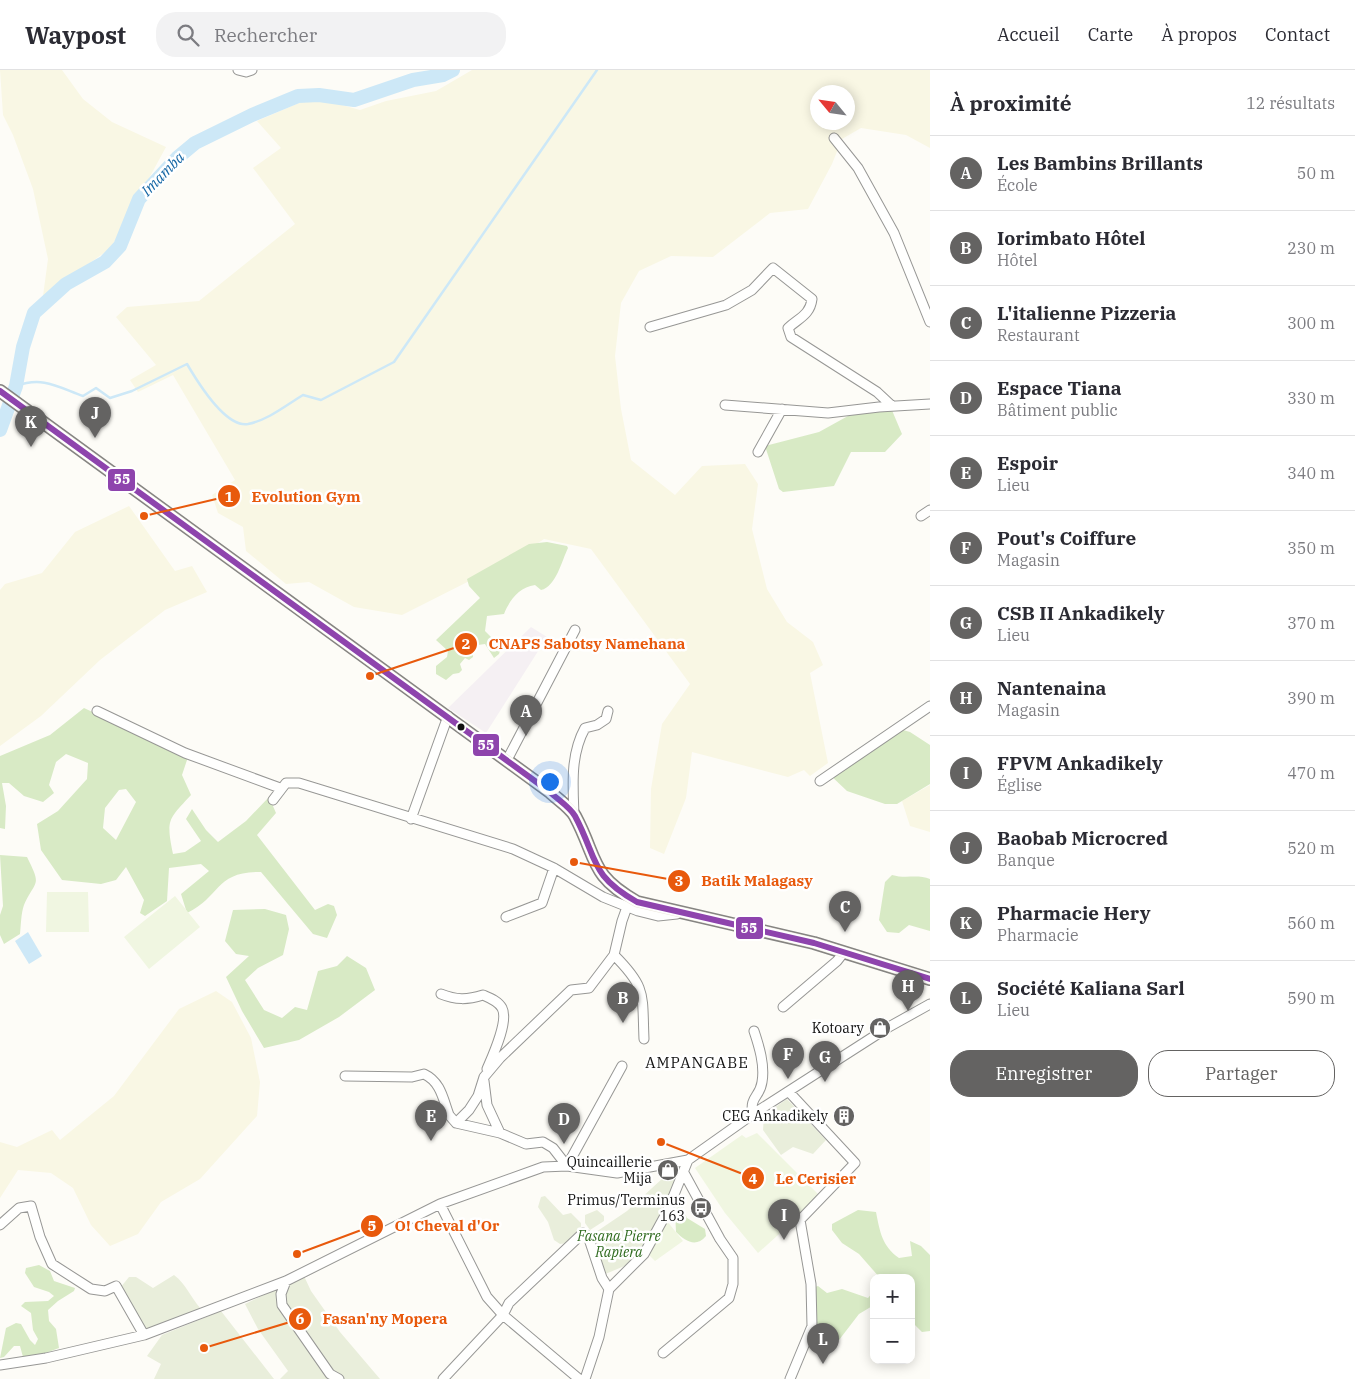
<!DOCTYPE html>
<html lang="fr">
<meta charset="utf-8">
<style>
body{margin:0;font-family:"IBM Plex Serif",serif;background:#f2f2f3;color:#2b2b33}
.controls{position:absolute;right:15px;bottom:15px;display:grid;overflow:hidden;border-radius:10px;box-shadow:0 2px 12px #0003}
.controls button{width:45px;height:45px;display:grid;place-items:center;padding:0;border:0;border-bottom:1px solid #e1e1e2;background:#fff;color:#2b2b33;font:25px sans-serif}
.compass{position:absolute;left:810px;top:15px;width:45px;height:45px;border-radius:50%;background:#fff;box-shadow:0 2px 12px #0003;rotate:299deg}
.you{position:absolute;left:549px;top:711px;width:18px;height:18px;margin:-12px;border:4px solid #fff;border-radius:50%;background:#1a73e8;box-shadow:0 0 0 8px #1a73e833}
.badge{display:grid;place-items:center;width:32px;height:32px;border-radius:50%;background:#646362;color:#fff;font-size:16px;font-weight:700}
.pin{position:absolute;translate:-50% -41px;filter:drop-shadow(0 1px 2px #0008)}
.pin::after{content:'';position:absolute;top:26px;width:18px;height:15px;background:inherit;clip-path:polygon(0 0,100% 0,50% 100%)}
.list{margin:0;padding:0;list-style:none}
h2{display:flex;justify-content:space-between;align-items:center;height:65px;margin:0;padding:0 20px;font-size:21px}
h2 small{font-size:16px;font-weight:400;color:#7c7c81}
.list li{display:grid;grid-template-columns:32px 1fr auto;gap:15px;align-items:center;box-sizing:border-box;height:75px;padding:0 20px;border-top:1px solid #e1e1e2}
.list b{display:block;font-size:19px;white-space:nowrap}
.list p{margin:0;font-size:16px;white-space:nowrap;color:#7c7c81}
.list em{font-size:16px;font-style:normal;color:#7c7c81}
.actions{display:flex;gap:10px;padding:15px 20px}
.actions a{flex:1;padding:11px 0;border:1px solid #646362;border-radius:20px;text-align:center;font-size:18px;color:#646362}
.actions .main{background:#646362;color:#fff}
.icon{flex:none;width:28px;height:28px;fill:none;stroke:currentColor;stroke-width:2;stroke-linecap:round;stroke-linejoin:round}
.map{position:relative;flex:none;width:930px;height:1309px;overflow:hidden}
header{display:flex;align-items:center;gap:30px;box-sizing:border-box;height:70px;padding:0 25px;background:#fff;border-bottom:1px solid #e1e1e2}
header strong{font-size:24px}
nav{display:flex;gap:28px;margin-inline-start:auto;font-size:18px}
.search{width:350px;height:45px;background:#f2f2f3;display:flex;align-items:center;gap:12px;box-sizing:border-box;padding:0 18px;border-radius:20px;color:#7c7c81;font-size:19px}
main{display:flex}
aside{flex:1;background:#fff}
.map>svg:first-child{display:block}
</style>
<header>
<strong>Waypost</strong>
<div class="search"><svg class="icon" aria-label="search" viewBox="0 0 24 24"><circle cx="10" cy="10" r="6"/><path d="M15 15l6 6"/></svg>Rechercher</div>
<nav><a>Accueil</a><a>Carte</a><a>À propos</a><a>Contact</a></nav>
</header>
<main>
<div class="map">
<svg width="930" height="1309" viewBox="0 0 930 1309">
<rect width="100%" height="100%" fill="#fdfcf7"/>
<!-- industrial -->
<path fill="#f5f0f3" d="M531,557l16,10 -61,96 -38,-25z"/>
<!-- farmland -->
<path fill="#f9f7e4" fill-rule="evenodd" d="M0,0h62l21,29 29,23 54,25 -55,101 -68,48 5,-37 -15,-70 -20,-54 -10,-20z
M472,0h458v78l-24,-13 -45,-7 -19,11 -10,25 -24,45 -38,4 -57,44 -42,-1 -32,15 -18,32 -6,53 6,53 10,51 44,35 27,-29 43,-2 13,20 -6,45 15,60 20,33 26,20 10,23 -13,8 18,90 -18,13 -6,-6 -16,7 -96,-25 -6,46 -22,56 -14,-6 1,-59 11,-65 28,-40 -99,-135 -47,-10 -25,17 -117,59 -48,-8 -45,-25 -23,2 -40,-33 -3,-24 -25,-14 -6,-18 23,-15 -62,-105 -35,17 -8,-12 26,-15 -40,-48 11,-10 72,-6 96,-77 -42,-56 28,-20 -24,-27 49,-21 22,1 32,9 26,-9 50,-10zM818,22h30v30h-30z
M129,436l46,65 17,-5 15,26 -42,18 -65,50 -59,56 -41,30v-156l5,-6 37,-11 33,-41z
M930,715v47l-20,-6 -8,-25z
M216,921l16,11 19,36 9,44 -3,34 -57,63 -39,23 -23,32 -28,12 -19,-21 -18,-37 -22,-15 -33,-3 -18,28v-56l17,5 35,-17 8,10 54,-44 65,-87z"/>
<!-- forest -->
<path fill="#d8eac5" fill-rule="evenodd" d="M891,338l11,26 -17,18h-34l-17,34 -51,6 -4,-3 -14,-43 54,-14 29,-16z
M547,472l20,4 1,2c-6,12 -12,39 -27,42l-6,-5c-16,2 -26,16 -31,29l-17,2 -2,15 16,16 -2,7 -5,4 -9,-14 -7,1 -5,5v7l-4,3 -4,-2 -5,6 2,6 -3,3 -6,1 -7,6 -10,-6v-8l11,-9 1,-6 -12,-11 44,-42 -11,-12 -2,-7 62,-35z
M84,638l104,49 -6,18 9,20c-23,25 -25,24 -18,59l12,-2 16,-11 -15,-22 6,-10 14,21 12,12 28,-21 23,-24 7,16 -19,22 58,75 13,-6 6,2 3,9 -10,23 -14,-4 -52,-62c-46,-1 -40,25 -74,41l-6,-19 28,-23 -8,-7 -32,4 -2,33 -22,15 -5,-3 4,-13 -18,-33 -10,13 -15,4 -39,-4 -21,-30 -4,-26 21,-13 29,-32 1,-16 -22,-9 -10,8 -7,23 5,8 -11,9 -19,-6 -15,-13h-7l4,23 -1,23 -5,-1v-72l50,-21zM126,719l10,13 -20,38 -13,-12 2,-20 14,-18z
M903,660l7,2 20,13v39l-33,20h-12l-38,-13 -18,-17z
M0,785l27,2c15,30 9,22 -3,48 -3,8 -3,20 -4,29l-16,10 -4,-9v-20l3,-9z
M892,805c13,4 26,-1 38,4v52l-21,-6 -10,8 -12,-1 -8,-12 6,-38z
M265,839l21,6 3,14 -6,26 -25,13 -13,12 19,30 18,8 13,-11 12,3 11,-39 19,-5 10,-10 19,12 9,22 -36,27 -40,23 -35,8 -22,-37 -16,-34 23,-21 -13,-2 -11,-13 8,-31z
M679,1136l3,1 5,11 18,11 1,7c-10,12 -21,5 -30,-4l-1,-21z
M858,1140l18,2c4,20 6,34 23,46l13,-2 -2,-15 11,5 9,9v76l-8,1 -11,-11v-43h-31l-21,-24 -17,-11 -10,-13v-6z
M39,1195l11,6 4,10 21,7 -1,3 -16,10 -10,9 1,11 7,8 3,19 -32,12 -4,-3 -3,-11h-6l-10,11 -4,1 6,-30 10,-5 5,1 9,16 5,5 3,-6 -5,-9 -2,-17 -10,-7 4,-4 23,-1 6,-5 -5,-4 -15,-5 -9,-14 1,-5z
M818,1216l9,7 15,-4 26,9 6,-7v14l-15,9 -20,26 -23,-14 -3,-21 2,-18z"/>
<!-- cemetery -->
<path fill="#e9eedb" d="M787,1029l39,41 -13,14 -20,-7 -12,8 -18,-25 1,-15z
M676,1096l6,4 -33,71 -15,21 -31,13 -13,-39 37,-25z
M545,1126l18,19 8,-2 10,10c1,11 -10,20 -21,21l-6,-4 -6,-18 -10,-15 3,-10z
M597,1140l7,6v5l-14,9 -5,-7v-8z
M174,1205c12,9 17,23 27,34l-31,13 -26,7 -24,-41 9,-11h7l17,11z
M304,1206l7,15 29,41 40,47h-100l8,-8 -30,-42 -13,-25z
M221,1241l53,68h-120l7,-15 -14,-8 15,-21z"/>
<!-- pitch -->
<path fill="#f0f6e1" d="M47,822h41l1,40h-43z
M175,826l25,31 -51,42 -25,-32z
M757,1063l61,61 -20,23 -40,36 -33,-40 -30,-45 47,-33 4,3z
M667,1151l16,20 -28,20 -7,-7z"/>
<!-- water -->
<path fill="#cde8f7" d="M28,862l14,24 -13,8 -14,-23z"/>
<g fill="none" stroke-linecap="round" stroke-linejoin="round">
<!-- stream -->
<path stroke="#cde8f7" stroke-width="2.5" d="M16,316c27,-10 42,1 67,10l13,-8 14,10 22,-7 55,-27c10,17 38,64 61,60 20,-4 37,-18 55,-29l18,5 73,-38 203,-292"/>
<!-- river -->
<path stroke="#cde8f7" stroke-width="14" d="M0,360l16,-44 7,-39 11,-34 32,-29 39,-22 15,-16 19,-47 38,-41 18,-15 57,-28 46,-19 21,-1 35,5 59,-20 30,-5 10,-5"/>
<!-- minor casing -->
<g stroke="#979795" stroke-width="11">
<path id="minor" d="M238,0l8,2 6,-2
M834,68l24,30 36,65 36,89
M650,257l76,-22 26,-15 21,-22 39,31c-2,16 -13,19 -24,29l3,9 86,55 15,14
M725,335l103,8 51,-6 51,-3
M758,382l24,-43
M921,446l9,-6
M97,641l88,42 95,35
M507,690l68,-130
M820,711l110,-75
M273,730l13,-17h13l214,66 41,19 49,29 35,14 20,5 19,-2
M574,745c-1,-29 -4,-60 11,-87l12,-3 9,-6 2,-8
M411,749l37,-103
M627,837l-5,14 -8,34c33,33 28,39 30,84
M506,847l36,-14 12,-35
M441,924c15,6 26,6 42,1 7,3 15,6 19,13 7,13 -9,47 -15,61
M783,937l54,-46 7,-9
M345,1006l67,1 12,-3c17,8 19,25 25,41
M484,1011l3,24 13,28
M789,1022l66,71 -55,57 11,64 1,42 -22,53
M436,1039l13,6 7,8 44,10 26,11 17,-2 10,6 14,18 55,-100
M753,1044c-4,-17 7,-17 9,-32 3,-17 -3,-36 -8,-51
M456,1053l13,-13 9,-14 6,-19 16,-19 71,-68 18,-2 25,-33
M440,1134l47,93 16,18 76,64
M0,1155l19,-17 12,-2 9,31 12,27 39,25 14,2 11,-5 28,49
M286,1211l-5,13 1,11 48,69 9,5
M663,1283l66,-55 4,-14v-26l-13,-19 -36,-66
M0,1295l46,-7 98,-23 142,-54 154,-77 103,-37 24,-1 50,7 71,-13 65,-46 134,-86 43,-24
M443,1309l60,-64 6,-12 74,-70 5,3 14,42 7,11
M585,1309l14,-42 10,-48 35,-35 23,-42 21,-52"/>
</g>
<!-- major casing -->
<g stroke="#858482" stroke-width="14">
<path id="major" d="M0,321l550,401c7,7 20,15 25,24 23,43 14,59 62,86l177,41 116,36"/>
</g>
<!-- minor -->
<use href="#minor" stroke="#fffffe" stroke-width="9"/>
<!-- major -->
<use href="#major" stroke="#ede9dc" stroke-width="11"/>
<!-- bus-1 casing -->
<g stroke="#fff" stroke-width="10">
<path id="bus-1" d="M0,321l550,401c7,7 20,15 25,24 23,43 14,59 62,86l177,41 116,36"/>
</g>
<!-- bus-1 -->
<use href="#bus-1" stroke="#8e44ad" stroke-width="6"/>
</g>
<!-- icons -->
<defs>
<g id="shop-disc" transform="scale(1.125)"><circle r="9.5" fill="#646362" stroke="#fff"/><path d="M-5-2.5h2.3a2.7 3.5 0 0 1 5.4 0H5L5.5 6h-11ZM-1.5-2.5h3a1.5 2.3 0 0 0-3 0Z" fill="#fff"/></g>
<g id="building-disc" transform="scale(1.125)"><circle r="9.5" fill="#646362" stroke="#fff"/><path d="M-4-6H4V6H1V3H-1V6H-4ZM-2.5-4.3h1.7v1.8h-1.7ZM.8-4.3h1.7v1.8H.8ZM-2.5-1h1.7V.8h-1.7ZM.8-1h1.7V.8H.8Z" fill="#fff"/></g>
<g id="bus-disc" transform="scale(1.125)"><circle r="9.5" fill="#646362" stroke="#fff"/><path d="M-5-6H5V4H4V6H2V4H-2V6H-4V4H-5ZM-3.5-4V0h7V-4ZM-3.5 1.2v1.5H-2V1.2ZM2 1.2v1.5H3.5V1.2Z" fill="#fff"/></g>
</defs>
<g fill-rule="evenodd">
<use href="#shop-disc" x="880" y="958"/>
<use href="#building-disc" x="844" y="1046"/>
<use href="#shop-disc" x="668" y="1100"/>
<use href="#bus-disc" x="701" y="1138"/>
</g>
<!-- markers -->
<circle fill="#111" stroke="#fff" stroke-width="2" cx="461" cy="657" r="4.5"/>
<g text-anchor="middle" stroke-width="5" stroke-linejoin="round" paint-order="stroke">
<!-- poi labels -->
<g font-size="14" fill="#111" stroke="#fff" text-anchor="end">
<text x="864" y="963">Kotoary</text>
<text x="828" y="1051">CEG Ankadikely</text>
<text x="652" y="1097">Quincaillerie<tspan x="652" dy="16">Mija</tspan></text>
<text x="685" y="1135">Primus/Terminus<tspan x="685" dy="16">163</tspan></text>
</g>
<!-- park labels -->
<g font-size="14" font-style="italic" fill="#2f6b1f" stroke="#fff">
<text x="619" y="1171">Fasana Pierre<tspan x="619" dy="16">Rapiera</tspan></text>
</g>
<!-- water labels -->
<g font-size="15" font-style="italic" fill="#1768a6" stroke="#fff">
<text transform="translate(163 104) rotate(-46)" y="5">Imamba</text>
</g>
<!-- neighbourhood labels -->
<g font-size="15" letter-spacing="1" fill="#111" stroke="#fff">
<text x="697" y="998">AMPANGABE</text>
</g>
</g>
<!-- callouts -->
<path fill="none" stroke="#e8590c" stroke-width="2" d="M144 446L229 426M370 606L466 574M574 792L679 811M661 1072L753 1108M297 1184L372 1156M204 1278L300 1249"/>
<g fill="#e8590c" stroke="#fff" stroke-width="2">
<circle cx="144" cy="446" r="5"/>
<circle cx="370" cy="606" r="5"/>
<circle cx="574" cy="792" r="5"/>
<circle cx="661" cy="1072" r="5"/>
<circle cx="297" cy="1184" r="5"/>
<circle cx="204" cy="1278" r="5"/>
<circle cx="229" cy="426" r="12"/>
<circle cx="466" cy="574" r="12"/>
<circle cx="679" cy="811" r="12"/>
<circle cx="753" cy="1108" r="12"/>
<circle cx="372" cy="1156" r="12"/>
<circle cx="300" cy="1249" r="12"/>
</g>
<g font-size="15" text-anchor="middle" font-weight="bold" fill="#fff">
<text x="229" y="432">1</text>
<text x="466" y="579">2</text>
<text x="679" y="816">3</text>
<text x="753" y="1114">4</text>
<text x="372" y="1161">5</text>
<text x="300" y="1254">6</text>
</g>
<g font-size="15" text-anchor="middle" font-weight="bold" fill="#e8590c" stroke="#fff" stroke-width="5" stroke-linejoin="round" paint-order="stroke">
<text x="306" y="432">Evolution Gym</text>
<text x="587" y="579">CNAPS Sabotsy Namehana</text>
<text x="757" y="816">Batik Malagasy</text>
<text x="816" y="1114">Le Cerisier</text>
<text x="447" y="1161">O! Cheval d'Or</text>
<text x="385" y="1254">Fasan'ny Mopera</text>
</g>
<g stroke="#fff" stroke-width="2">
<rect x="107" y="398" width="29" height="24" rx="5" fill="#8e44ad"/>
<rect x="472" y="663" width="28" height="24" rx="5" fill="#8e44ad"/>
<rect x="735" y="846" width="29" height="24" rx="5" fill="#8e44ad"/>
</g>
<g font-size="14" text-anchor="middle" font-weight="bold" fill="#fff">
<text x="122" y="414">55</text>
<text x="486" y="680">55</text>
<text x="749" y="863">55</text>
</g>
</svg>
<div class="controls">
<button>+</button>
<button>−</button>
</div>
<svg class="compass" viewBox="-18 -18 36 36"><path d="M0-13l5 13h-10z" fill="#e53935"/><path d="M0 13l5-13h-10z" fill="#7c7c81"/></svg>
<div class="you"></div>
<div class="pin badge" style="left:526px;top:666px">A</div>
<div class="pin badge" style="left:623px;top:953px">B</div>
<div class="pin badge" style="left:845px;top:862px">C</div>
<div class="pin badge" style="left:564px;top:1074px">D</div>
<div class="pin badge" style="left:431px;top:1071px">E</div>
<div class="pin badge" style="left:788px;top:1009px">F</div>
<div class="pin badge" style="left:825px;top:1012px">G</div>
<div class="pin badge" style="left:908px;top:941px">H</div>
<div class="pin badge" style="left:784px;top:1170px">I</div>
<div class="pin badge" style="left:95px;top:368px">J</div>
<div class="pin badge" style="left:31px;top:377px">K</div>
<div class="pin badge" style="left:823px;top:1294px">L</div>
</div>
<aside>
<h2>À proximité<small>12 résultats</small></h2>
<ul class="list">
<li><span class="badge">A</span><div><b>Les Bambins Brillants</b><p>École</p></div><em>50 m</em></li>
<li><span class="badge">B</span><div><b>Iorimbato Hôtel</b><p>Hôtel</p></div><em>230 m</em></li>
<li><span class="badge">C</span><div><b>L'italienne Pizzeria</b><p>Restaurant</p></div><em>300 m</em></li>
<li><span class="badge">D</span><div><b>Espace Tiana</b><p>Bâtiment public</p></div><em>330 m</em></li>
<li><span class="badge">E</span><div><b>Espoir</b><p>Lieu</p></div><em>340 m</em></li>
<li><span class="badge">F</span><div><b>Pout's Coiffure</b><p>Magasin</p></div><em>350 m</em></li>
<li><span class="badge">G</span><div><b>CSB II Ankadikely</b><p>Lieu</p></div><em>370 m</em></li>
<li><span class="badge">H</span><div><b>Nantenaina</b><p>Magasin</p></div><em>390 m</em></li>
<li><span class="badge">I</span><div><b>FPVM Ankadikely</b><p>Église</p></div><em>470 m</em></li>
<li><span class="badge">J</span><div><b>Baobab Microcred</b><p>Banque</p></div><em>520 m</em></li>
<li><span class="badge">K</span><div><b>Pharmacie Hery</b><p>Pharmacie</p></div><em>560 m</em></li>
<li><span class="badge">L</span><div><b>Société Kaliana Sarl</b><p>Lieu</p></div><em>590 m</em></li>
</ul>
<div class="actions"><a class="main">Enregistrer</a><a>Partager</a></div>
</aside>
</main>
